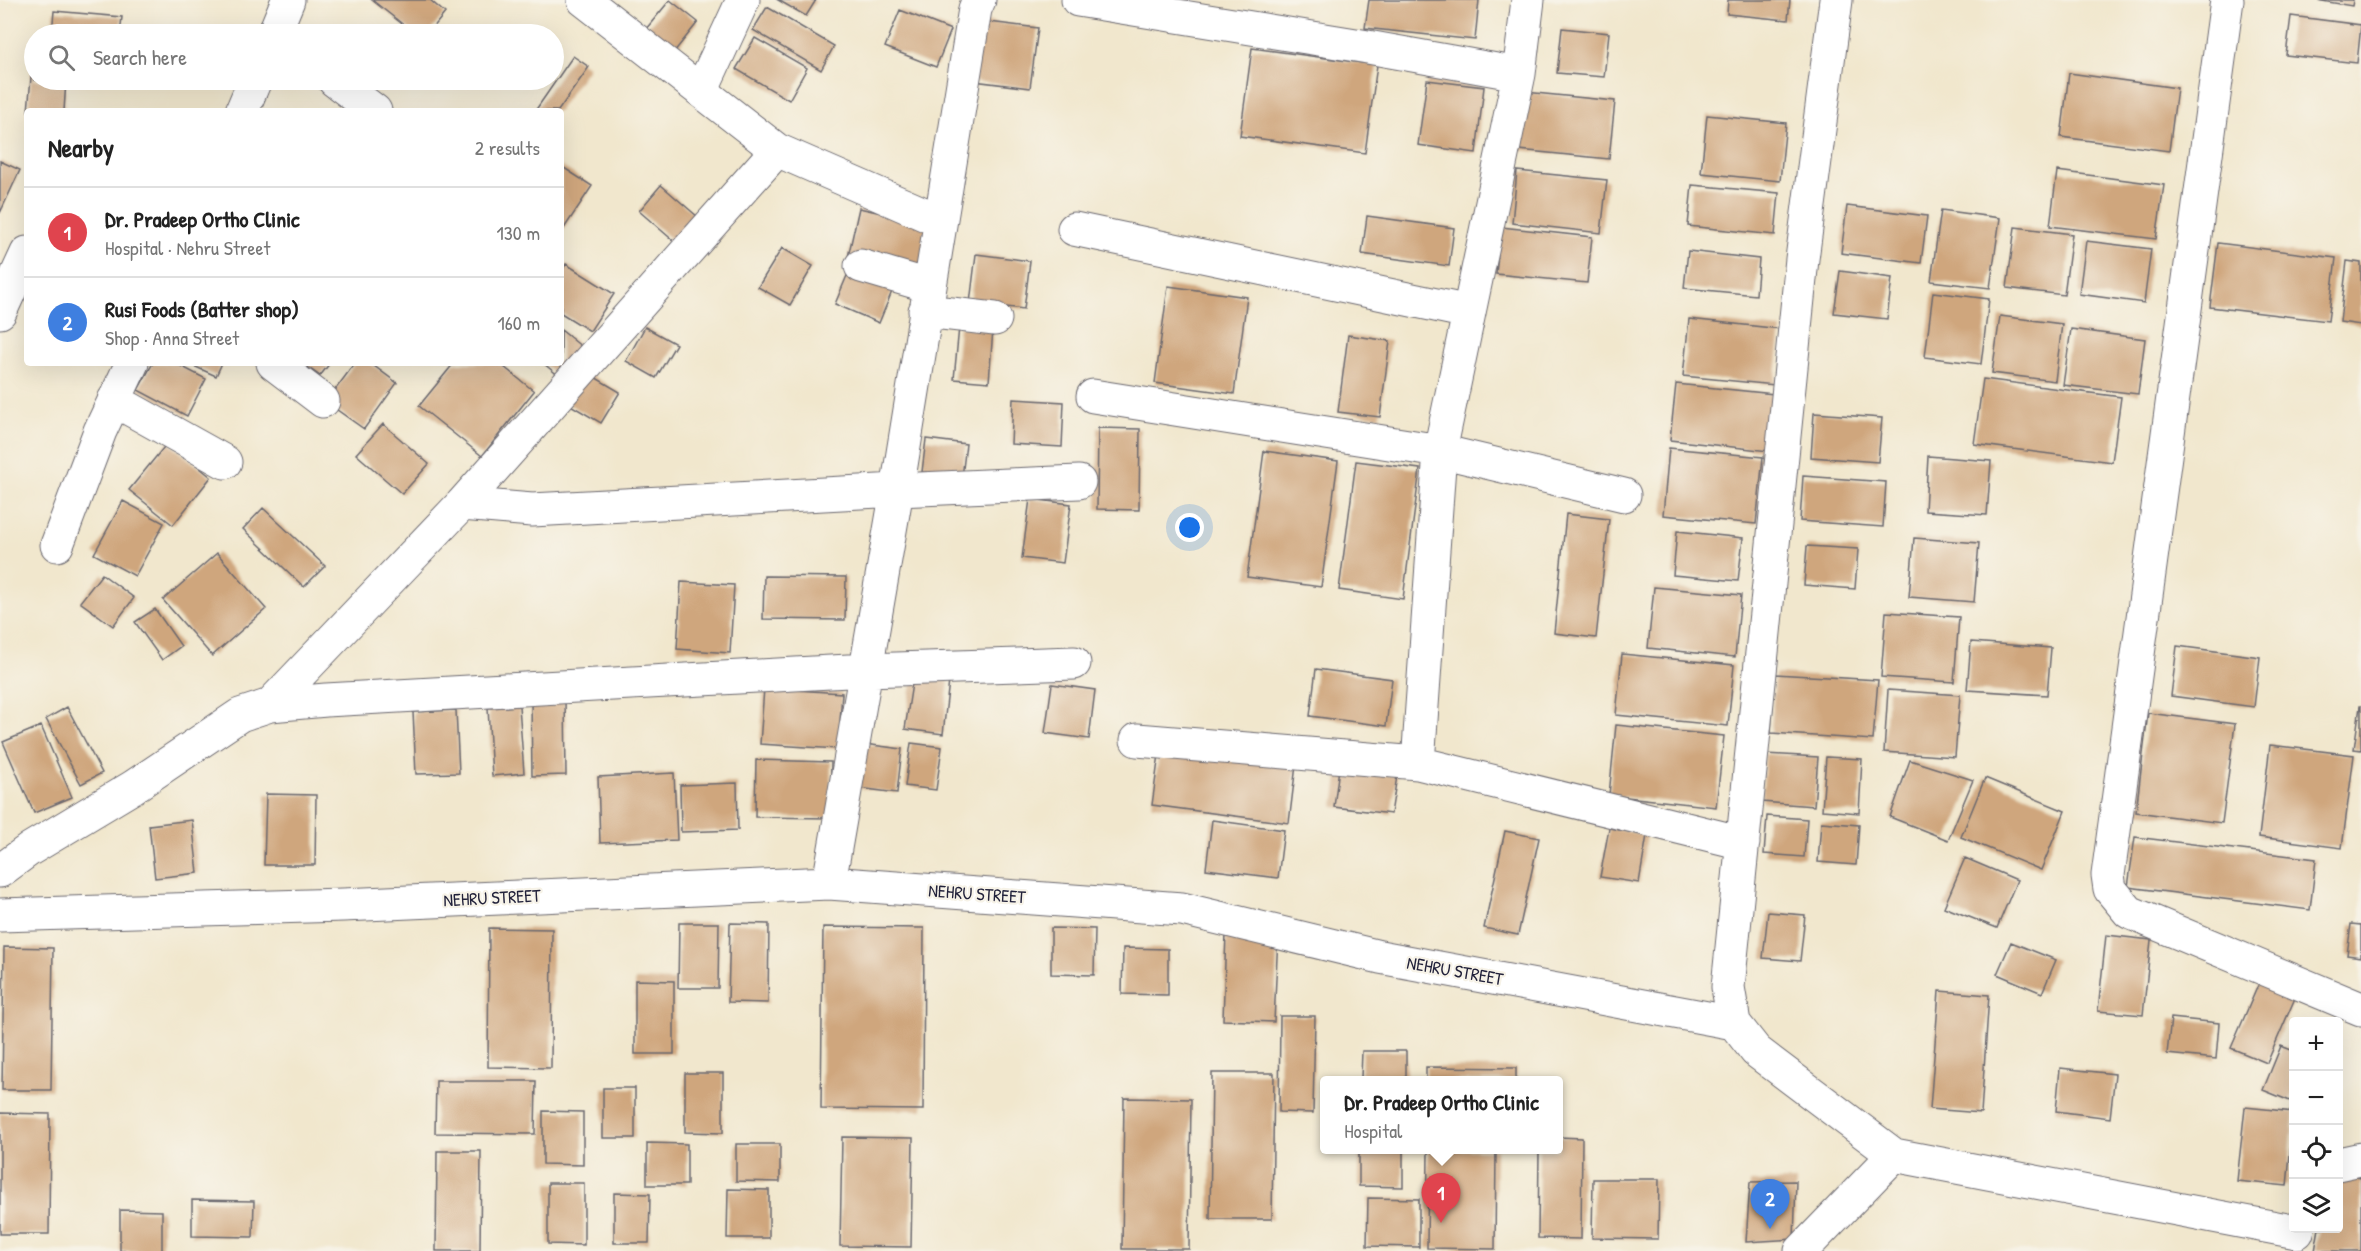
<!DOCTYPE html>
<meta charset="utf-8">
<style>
body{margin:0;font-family:"Patrick Hand",sans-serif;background:#f2f2f2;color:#222}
.controls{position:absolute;right:18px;bottom:18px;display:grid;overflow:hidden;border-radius:6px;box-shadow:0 6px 24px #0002}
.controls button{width:54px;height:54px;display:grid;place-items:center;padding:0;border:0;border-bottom:2px solid #e0e0e0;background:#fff;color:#222;font:30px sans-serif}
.you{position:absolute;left:1190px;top:528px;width:21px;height:21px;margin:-15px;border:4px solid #fff;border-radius:50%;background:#1a73e8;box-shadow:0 0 0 9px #1a73e833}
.badge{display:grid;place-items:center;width:39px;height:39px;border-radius:50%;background:#b5179e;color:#fff;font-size:20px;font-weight:700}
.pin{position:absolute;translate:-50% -50px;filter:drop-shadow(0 2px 3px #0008)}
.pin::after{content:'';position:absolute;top:32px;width:21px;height:18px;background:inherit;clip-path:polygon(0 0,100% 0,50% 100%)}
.popup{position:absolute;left:1320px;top:1076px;width:243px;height:78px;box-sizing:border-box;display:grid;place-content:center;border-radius:6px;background:#fff;filter:drop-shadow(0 2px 4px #0005);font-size:20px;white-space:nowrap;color:#767676}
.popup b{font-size:22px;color:#222}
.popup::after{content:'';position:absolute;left:50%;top:100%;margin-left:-12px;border:12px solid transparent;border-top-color:#fff}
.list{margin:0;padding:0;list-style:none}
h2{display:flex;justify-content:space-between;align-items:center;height:78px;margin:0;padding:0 24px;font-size:26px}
h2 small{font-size:20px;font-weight:400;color:#767676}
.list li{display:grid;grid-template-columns:39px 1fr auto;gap:18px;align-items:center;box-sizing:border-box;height:90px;padding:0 24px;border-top:2px solid #e0e0e0}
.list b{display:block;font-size:22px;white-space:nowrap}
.list p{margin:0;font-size:20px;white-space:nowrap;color:#767676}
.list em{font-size:20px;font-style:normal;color:#767676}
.icon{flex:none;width:33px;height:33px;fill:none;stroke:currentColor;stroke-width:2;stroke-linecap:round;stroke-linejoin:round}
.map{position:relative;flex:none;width:2361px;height:1251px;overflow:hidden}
.search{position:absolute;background:#fff;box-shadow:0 6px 24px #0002;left:24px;top:24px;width:540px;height:66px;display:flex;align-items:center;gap:15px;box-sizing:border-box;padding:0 21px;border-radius:33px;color:#767676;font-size:22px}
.panel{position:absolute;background:#fff;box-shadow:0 6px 24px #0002;left:24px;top:108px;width:540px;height:258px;border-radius:6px}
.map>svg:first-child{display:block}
</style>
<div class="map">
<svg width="2361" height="1251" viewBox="0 0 2361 1251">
<rect width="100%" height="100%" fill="#f7f3e8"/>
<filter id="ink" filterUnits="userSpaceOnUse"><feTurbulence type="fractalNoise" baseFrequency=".0167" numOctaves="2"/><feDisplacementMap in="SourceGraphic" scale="12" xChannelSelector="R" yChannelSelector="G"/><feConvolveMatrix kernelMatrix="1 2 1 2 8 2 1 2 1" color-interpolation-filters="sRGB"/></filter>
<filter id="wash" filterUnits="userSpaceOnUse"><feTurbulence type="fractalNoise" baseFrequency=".008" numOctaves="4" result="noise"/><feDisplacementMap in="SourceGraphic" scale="24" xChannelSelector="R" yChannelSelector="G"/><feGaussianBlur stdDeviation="1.35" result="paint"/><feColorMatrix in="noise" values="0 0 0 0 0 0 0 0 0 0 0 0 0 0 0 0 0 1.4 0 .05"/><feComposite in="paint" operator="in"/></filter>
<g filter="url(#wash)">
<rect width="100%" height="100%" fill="#f1e7cd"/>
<g id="blocks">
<!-- building -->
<path fill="#cfa67d" d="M372,0h58l15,13 -17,21h-13z
M670,0l28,22 -24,30 -28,-23z
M778,0h38l-10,16z
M1369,0h110l-4,40 -110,-12z
M1728,0h62l-2,20 -61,-6z
M2316,0h37l-1,6z
M767,7l67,39 -13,24 -68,-40z
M900,10l51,20 -15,37 -51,-20z
M54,11l68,6 -2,17h-68z
M2291,16l70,9 -4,38 -71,-8z
M981,21l57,7 -8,60 -56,-7z
M1562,28l47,5 -5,44 -47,-4z
M755,38l52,30 -18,32 -53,-31z
M1252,48l125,17 -12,88 -125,-17z
M573,56l16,11 -31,44h-23z
M32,66l2,1v13h32l-2,31h-36z
M2069,73l108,15 -8,63 -108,-14z
M1427,80l57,7 -8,66 -58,-8z
M1525,92l90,9 -6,58 -90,-9z
M1707,115l79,8 -6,58 -79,-8z
M0,161l20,9 -20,43z
M561,166l31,20 -31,47z
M1517,171l90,9 -6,53 -89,-10z
M2057,171l107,14 -8,54 -106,-13z
M661,185l37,32 -22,26 -37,-32z
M1692,185l87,8 -4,42 -87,-9z
M1847,206l80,10 -6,47 -80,-10z
M859,208l72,16 -11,49 -72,-16z
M1941,210l59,8 -10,70 -59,-7z
M1367,216l87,12 -5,38 -87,-12z
M1501,227l91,10 -5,46 -91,-9z
M2015,227l57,7 -8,61 -57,-7z
M2086,241l65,8 -7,54 -65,-9z
M2218,243l118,15 -8,63 -118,-14z
M782,248l31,18 -23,39 -32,-18z
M1688,251l71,8 -3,36 -72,-7z
M976,254l54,7 -6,48 -54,-6z
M2347,261l14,2v62l-21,-3z
M566,264l48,30 -24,37 -29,-18v-41z
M849,271l44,18 -14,34 -44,-19z
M1840,271l52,7 -5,41 -53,-6z
M1168,286l79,11 -13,97 -79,-11z
M1933,292l56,7 -8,65 -56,-7z
M2000,316l62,8 -7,57 -63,-8z
M1689,319l92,10 -6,56 -92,-9z
M645,327l31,17 -20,34 -30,-17z
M959,327l34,2 -4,53 -35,-3z
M2071,329l74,10 -7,55 -75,-9z
M561,330l21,17 -23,29 -16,-13h18z
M1348,335l42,6 -10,76 -42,-5z
M153,363h22l31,16 -19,37 -49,-26z
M187,363h35l-6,13z
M302,363h28l-10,13z
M355,363h15l27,20 -33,46 -38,-27z
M454,363h45l35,28 -52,65 -63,-50z
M586,372l34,20 -19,31 -34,-20z
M1983,379l138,18 -9,65 -138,-18z
M1676,384l98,10 -5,57 -99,-11z
M1013,399l51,3 -2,45 -51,-3z
M1814,413l68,5 -4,44 -67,-5z
M383,424l46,40 -27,30 -46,-40z
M1098,428l42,1 -1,81 -42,-1z
M926,439l40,5 -4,33 -40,-5z
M168,442l43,35 -38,48 -44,-35z
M1669,448l94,9 -7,67 -93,-9z
M1264,451l74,10 -17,126 -74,-10z
M1928,456l63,5 -4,54 -62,-4z
M1356,461l64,8 -17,130 -64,-9z
M1803,476l83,6 -3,45 -83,-6z
M1030,499l41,5 -8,59 -41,-5z
M123,501l41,22 -29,53 -41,-22z
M263,508l62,58 -21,21 -61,-58z
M1566,514l43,5 -13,119 -42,-5z
M1677,531l66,7 -5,43 -65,-6z
M1914,538l65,5 -5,59 -65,-5z
M1807,546l51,3 -3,40 -51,-4z
M217,553l49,56 -54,47 -49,-56z
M102,574l32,24 -21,28 -33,-24z
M764,576l82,1 -1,43 -82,-1z
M681,582l53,3 -4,68 -53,-4z
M1654,587l87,8 -6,62 -87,-9z
M155,609l26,37 -19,14 -27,-38z
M1886,612l73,5 -5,65 -73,-5z
M1971,642l80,6 -4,47 -80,-5z
M2177,646l83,11 -6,50 -83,-11z
M1622,654l112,11 -6,61 -112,-11z
M1316,669l76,10 -6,47 -76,-10z
M1775,674l103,6 -5,60 -102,-7z
M913,677l36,4 -6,53 -38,-5z
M1052,684l43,6 -6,49 -44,-6z
M764,688l78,5 -4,56 -78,-5z
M1888,690l72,5 -5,62 -71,-5z
M531,698h34l1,77 -34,1z
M519,706l5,67 -32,3 -4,-68z
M2360,706h1v44l-7,-1z
M67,707l35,66 -21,11 -35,-65z
M456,710l3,63 -43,1 -3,-62z
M2148,713l87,11 -13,99 -86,-11z
M1616,725l108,11 -8,71 -107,-12z
M41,726l31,71 -38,16 -31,-71z
M911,743l31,4 -6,43 -31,-4z
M864,744l38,5 -5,44 -38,-5z
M2270,745l84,10 -12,93 -83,-11z
M1160,747l136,18 -7,58 -137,-18z
M1765,754l53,3 -4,49 -52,-4z
M1826,757l36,2 -3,54 -37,-3z
M756,760l75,2 -1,56 -75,-1z
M1910,760l63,20 -25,60 -58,-23z
M1339,768l58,8 -6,38 -57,-7z
M674,773l3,67 -77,3 -2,-66z
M1985,778l80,33 -24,59 -80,-33z
M737,783l1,47 -57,2 -1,-47z
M266,794l50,1 -1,70h-51z
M1767,816l40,3 -3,38 -40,-3z
M192,820l6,53 -43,5 -6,-53z
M1212,820l72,10 -6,48 -72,-9z
M1821,822l38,3 -3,40 -38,-3z
M1609,828l38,7 -8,48 -39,-6z
M1505,831l34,7 -21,97 -34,-7z
M2135,837l181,22 -6,51 -182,-23z
M1965,858l52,22 -20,48 -53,-21z
M1768,912l37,3 -5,46 -37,-3z
M679,923h40l-1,65h-40z
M730,923l39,1 -1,79 -40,-1z
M2351,924l10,1v32l-14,-2z
M823,927l101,1 -1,182 -102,-1z
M489,928l63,1 -1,139 -63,-1z
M1051,928l44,1 -1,46 -43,-1z
M1226,933l52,2 -4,87 -51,-2z
M2106,935l45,5 -8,75 -45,-4z
M2011,942l45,18 -14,33 -45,-19z
M4,947l49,1 -2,142h-49z
M1123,948l45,1v46l-46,-1z
M635,980l39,1v73h-39z
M2259,983l36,15 -28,65 -36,-15z
M1939,991l50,4 -8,118 -51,-4z
M1280,1016h35l-2,97 -34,-1z
M2171,1018l48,5 -3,36 -49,-5z
M2281,1046l13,5v41l-4,9 -27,-11z
M1362,1051h44v27h-45z
M1426,1067l90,1v12h-90z
M2060,1068l55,6 -5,44 -54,-7z
M685,1073h38v60l-38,-1z
M1212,1073h62l-2,146h-62z
M436,1081h100l-1,53 -100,-1z
M603,1088h32v50h-32z
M1124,1098l67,1 -2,150h-67z
M2245,1107l49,5 -7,74 -50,-5z
M543,1111l40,1v53l-40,-1z
M0,1113l50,1 -1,120h-49z
M842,1137l71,1 -2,109 -71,-1z
M1558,1137l24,1 -1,101 -43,-1 1,-88h19z
M647,1143l40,1v41h-40z
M736,1144h44v38l-44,-1z
M1359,1150h44v37l-44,-1z
M1428,1150h68l-1,99 -68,-1z
M437,1151h44l-1,100h-44z
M2338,1174l23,4v73h-46l4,-23h19z
M1593,1179h66l-1,60 -66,-1z
M1796,1181l-2,58 -48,3 4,-60z
M548,1183h36v62l-36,-1z
M728,1189l41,1v48h-42z
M614,1193l36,1 -1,49h-35z
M1368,1198l51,1v48l-52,-1z
M192,1200l62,1 -1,36 -61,-1z
M120,1210l42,1v40h-42z"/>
</g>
</g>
<g filter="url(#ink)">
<use href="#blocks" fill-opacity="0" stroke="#6a676e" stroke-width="1.5"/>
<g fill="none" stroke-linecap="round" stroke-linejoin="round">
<!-- minor casing -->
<g stroke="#6a676e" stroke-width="35">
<path id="minor" d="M584,0l193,150 163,71
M1078,0l284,46 157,28
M2227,0l-119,875 2,14 19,23 232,97
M274,34l14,-34
M334,80l41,31
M701,91l42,-91
M242,111l13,-31
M1074,229l395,83
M861,266l68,20
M925,311l70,8
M0,312l27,-59
M273,363l50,38
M1093,396l347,55 184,44
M114,400l111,62
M462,504l70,6 365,-20 182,-8
M57,545l43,-114 32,-68
M270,705l56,-5 540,-30 208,-7
M1137,740l281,23 325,80
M1418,763l22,-312 79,-377 9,-74
M0,871l30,-22 103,-62 107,-72 30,-10 192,-201 315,-354
M829,883l68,-393 78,-481 4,-9
M0,915l343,-10 486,-22 353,26 198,48 354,66 22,28 138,104 403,77 1,-4
M1734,1023l-6,-36 74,-728 34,-259
M2338,1164l23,-5
M1801,1251l93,-96"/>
</g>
<!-- minor -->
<use href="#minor" stroke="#fff" stroke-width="33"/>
</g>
</g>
<g text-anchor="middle" stroke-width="4.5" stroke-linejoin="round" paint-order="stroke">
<!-- street labels -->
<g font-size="18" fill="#22223b" stroke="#f7f3e8">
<text transform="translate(977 894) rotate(4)" y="6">NEHRU STREET</text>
<text transform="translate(492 898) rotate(-3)" y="6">NEHRU STREET</text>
<text transform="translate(1455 971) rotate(10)" y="6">NEHRU STREET</text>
</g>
</g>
</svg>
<div class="controls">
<button>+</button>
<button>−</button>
<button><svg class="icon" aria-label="locate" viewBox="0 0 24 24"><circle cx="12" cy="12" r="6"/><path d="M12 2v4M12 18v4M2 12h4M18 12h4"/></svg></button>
<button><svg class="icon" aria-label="layers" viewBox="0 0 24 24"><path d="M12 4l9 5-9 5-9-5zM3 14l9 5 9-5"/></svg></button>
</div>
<div class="you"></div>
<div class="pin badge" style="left:1441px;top:1223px;background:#e0444e">1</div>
<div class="popup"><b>Dr. Pradeep Ortho Clinic</b>Hospital</div>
<div class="pin badge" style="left:1770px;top:1229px;background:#3f7fe0">2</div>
<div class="search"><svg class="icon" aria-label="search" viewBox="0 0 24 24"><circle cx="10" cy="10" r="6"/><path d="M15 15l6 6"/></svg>Search here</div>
<section class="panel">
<h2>Nearby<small>2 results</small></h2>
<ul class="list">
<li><span class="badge" style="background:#e0444e">1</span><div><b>Dr. Pradeep Ortho Clinic</b><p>Hospital · Nehru Street</p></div><em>130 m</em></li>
<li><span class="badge" style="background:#3f7fe0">2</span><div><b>Rusi Foods (Batter shop)</b><p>Shop · Anna Street</p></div><em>160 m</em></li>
</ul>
</section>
</div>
